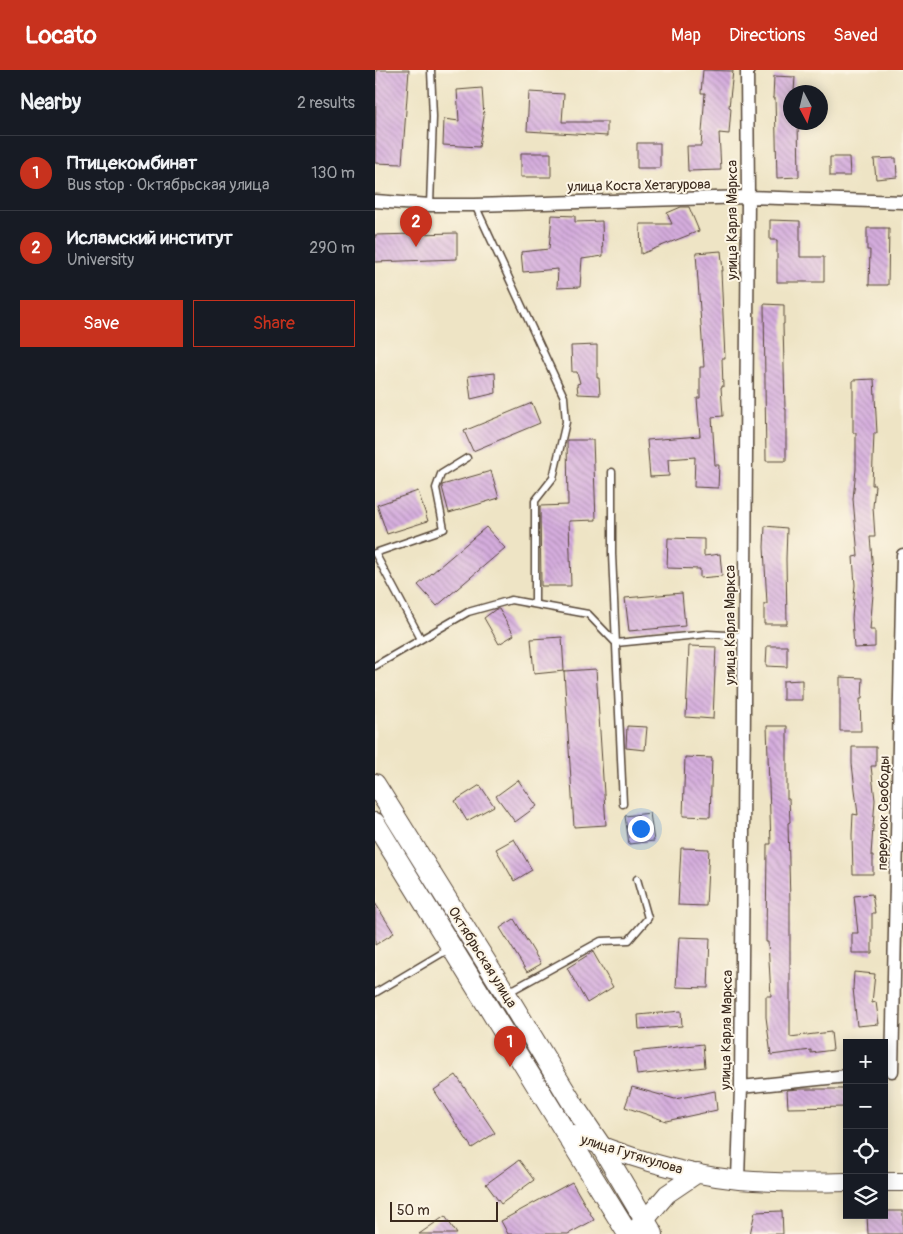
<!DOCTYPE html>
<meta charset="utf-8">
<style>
body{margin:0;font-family:Pangolin,sans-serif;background:#242831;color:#f1f3f6}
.controls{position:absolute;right:15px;bottom:15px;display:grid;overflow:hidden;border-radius:0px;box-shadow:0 2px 12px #0003}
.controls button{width:45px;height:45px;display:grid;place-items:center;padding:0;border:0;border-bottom:1px solid #363941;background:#171b24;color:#f1f3f6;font:25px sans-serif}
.compass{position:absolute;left:408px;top:15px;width:45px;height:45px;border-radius:50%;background:#171b24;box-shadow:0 2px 12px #0003;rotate:173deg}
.scale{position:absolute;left:15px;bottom:12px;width:108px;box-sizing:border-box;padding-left:5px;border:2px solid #3b2a1e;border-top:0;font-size:14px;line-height:18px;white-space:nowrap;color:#3b2a1e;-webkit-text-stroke:4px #fcf5e5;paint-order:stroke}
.you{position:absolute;left:265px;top:758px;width:18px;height:18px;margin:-12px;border:4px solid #fff;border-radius:50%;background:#1a73e8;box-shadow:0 0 0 8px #1a73e833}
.badge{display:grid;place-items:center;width:32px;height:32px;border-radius:50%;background:#c8321e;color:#fff;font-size:16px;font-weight:700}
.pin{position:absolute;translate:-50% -41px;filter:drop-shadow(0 1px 2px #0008)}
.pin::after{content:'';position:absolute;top:26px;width:18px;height:15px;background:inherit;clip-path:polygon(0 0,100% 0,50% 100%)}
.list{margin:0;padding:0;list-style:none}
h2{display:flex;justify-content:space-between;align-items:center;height:65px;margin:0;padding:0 20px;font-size:21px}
h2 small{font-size:16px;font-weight:400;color:#9ea1a6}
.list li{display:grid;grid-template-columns:32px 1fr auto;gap:15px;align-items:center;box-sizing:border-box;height:75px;padding:0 20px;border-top:1px solid #363941}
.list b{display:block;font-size:19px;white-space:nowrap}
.list p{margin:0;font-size:16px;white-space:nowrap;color:#9ea1a6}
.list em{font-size:16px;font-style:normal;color:#9ea1a6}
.actions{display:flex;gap:10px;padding:15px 20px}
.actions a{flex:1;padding:11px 0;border:1px solid #c8321e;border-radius:0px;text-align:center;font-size:18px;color:#c8321e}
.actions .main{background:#c8321e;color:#fff}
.icon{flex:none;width:28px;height:28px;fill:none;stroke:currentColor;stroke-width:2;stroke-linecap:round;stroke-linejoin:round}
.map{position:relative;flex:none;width:528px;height:1164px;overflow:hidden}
header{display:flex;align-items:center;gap:30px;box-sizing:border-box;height:70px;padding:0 25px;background:#c8321e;color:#fff}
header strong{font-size:24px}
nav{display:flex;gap:28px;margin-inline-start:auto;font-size:18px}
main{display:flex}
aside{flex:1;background:#171b24}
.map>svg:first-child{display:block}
</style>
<header>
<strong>Locato</strong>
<nav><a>Map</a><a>Directions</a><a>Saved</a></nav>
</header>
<main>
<aside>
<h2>Nearby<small>2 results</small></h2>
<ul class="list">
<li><span class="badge">1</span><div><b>Птицекомбинат</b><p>Bus stop · Октябрьская улица</p></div><em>130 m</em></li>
<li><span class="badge">2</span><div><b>Исламский институт</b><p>University</p></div><em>290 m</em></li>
</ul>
<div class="actions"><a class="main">Save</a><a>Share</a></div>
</aside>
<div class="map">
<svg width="528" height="1164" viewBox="0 0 528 1164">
<defs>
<pattern id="building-back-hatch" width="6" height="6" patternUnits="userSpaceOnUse" patternTransform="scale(1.25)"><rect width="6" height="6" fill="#d5adde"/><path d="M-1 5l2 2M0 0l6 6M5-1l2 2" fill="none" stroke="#ae8db3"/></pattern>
</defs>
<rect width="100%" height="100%" fill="#fcf5e5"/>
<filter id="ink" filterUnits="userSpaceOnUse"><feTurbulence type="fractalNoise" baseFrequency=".02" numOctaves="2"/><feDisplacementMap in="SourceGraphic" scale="10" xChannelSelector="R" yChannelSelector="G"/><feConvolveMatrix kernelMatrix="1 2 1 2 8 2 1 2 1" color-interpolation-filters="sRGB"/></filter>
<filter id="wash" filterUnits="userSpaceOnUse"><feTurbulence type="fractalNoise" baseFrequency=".0096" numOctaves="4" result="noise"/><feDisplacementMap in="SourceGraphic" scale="20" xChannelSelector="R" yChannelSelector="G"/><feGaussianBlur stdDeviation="1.12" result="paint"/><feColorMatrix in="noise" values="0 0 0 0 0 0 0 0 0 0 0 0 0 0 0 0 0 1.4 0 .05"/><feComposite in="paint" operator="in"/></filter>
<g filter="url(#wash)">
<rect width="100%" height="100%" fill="#eee4c5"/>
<g id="blocks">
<!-- building -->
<path fill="url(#building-back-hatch)" d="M1,0h33l-7,94 -27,-1z
M328,0l30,1 -4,36 2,1 -2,26 -10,-1 2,37 -33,1 -1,-25h14l4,-53h-4z
M399,6l21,1 -1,15h-3v30h7l1,55 -22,1 -2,-80h-2z
M107,18l2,29 -5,30 -36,-2 1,-26 15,2 -2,-31z
M154,22l35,2 -2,28h45v14l-80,-5z
M262,73h23v25h-23z
M146,83h30v24h-30z
M455,87h19l1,19h-20z
M521,88l1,19 -21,2 -2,-20z
M306,137h8l10,24 -58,23 -1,-30h32l-5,-11z
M177,145l23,1v6l27,-1 1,35 -21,3 -2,28 -23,1 1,-19 -35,3 -2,-20 28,-3z
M395,150l30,1v36h24v25h-47v-42h-7z
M492,158h22l-1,57h-19l1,-35h-3z
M82,163v26l-82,3v-27z
M346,181l2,20h-2l4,87h-3l1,29h-2l2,29 -11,1 3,48h4l-1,23 -24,-1 1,-30 -27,2 1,17 -19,1 -3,-37 53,-4 -3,-38h3v-31h4l-8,-114z
M389,234l20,1v19h-1l2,85h1v52h-20z
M222,275v33h2l1,17 -22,-1 -1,-10 3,-1 -3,-11h-5l-1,-26z
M120,303l1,20 -25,6 -3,-23z
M499,309l3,54h-3l-2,52h3l-2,22 2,30h-5l4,45 -4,48h5v17l-21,1 -2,-30 3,-33 -2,-28 5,-1 -5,-57 3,-30v-36h-3v-53z
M157,333l8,20 -67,28 -9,-20z
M192,370h26l3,80 -27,1 2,65h-30l-1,-80 28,-1z
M116,401l8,27 -50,15 -7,-26v-2z
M43,421l10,30 -41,13 -10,-29z
M390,456l22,2 -1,31 1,65h-23v-20h3l-3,-57z
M111,457l19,21 -68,58 -19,-21z
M293,468l36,1v17l16,-2 2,22 -22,2v-9l-33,-1z
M307,523l3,33 -56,5 -4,-33z
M121,539h3l15,26 -15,9 -15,-26z
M187,567l2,34 -30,3 -3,-35z
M314,576l27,1 -3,72 -27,-2z
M392,576h20v21l-21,-1z
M221,599l10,156 -32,2 -10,-156z
M465,607l23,1 -1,21h-2l1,32h-21z
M427,610v20h-19v-19z
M252,656l20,1 -2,23 -19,-2z
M392,656h20v73h2l1,23 -2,1 2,79v135l41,-5 2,18 -22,3v-3l-40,5 -5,-38v-21h5l-3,-54h-2l1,-98h4z
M477,677h24v19h-5l4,34 -4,55h2v19h-20l-1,-39 1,-21 5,1 -6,-51z
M310,687l27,1 -2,59 -27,-1z
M143,710l19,26 -22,16 -19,-26z
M105,715l14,21 -27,15 -12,-20z
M275,743l4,28 -25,3 -4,-28z
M139,769l18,31 -18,11 -18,-32z
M306,778l28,1 -3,57 -28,-1z
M497,824l3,19h-3v40h-20v-20h6l-4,-37z
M0,833l19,30 -19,12z
M139,849l27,45 -14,8 -27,-44z
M304,867l31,1 -2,50 -32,-1z
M218,882l20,35 -26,16 -20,-35z
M479,902l21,2 -3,29 4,-1 3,22 -22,2 -4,-38z
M306,941l1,15 -43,3 -1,-14z
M328,974l2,23 -68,8 -3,-23z
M81,1005l39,58 -23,15 -38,-58z
M257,1017l43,12 40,-8 2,19 -51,11 -41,-14z
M424,1019h48v18l-59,1 -1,-18z
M144,1090l15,20 -33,24 -15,-20z
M197,1112l22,38 -26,14h-60l-7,-13z
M407,1141l1,23h-33l5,-22z
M509,1141h19v23h-35l-1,-19h17z
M70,1146l12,18h-38z"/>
</g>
</g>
<g filter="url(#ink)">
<use href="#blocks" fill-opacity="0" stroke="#564637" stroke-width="1"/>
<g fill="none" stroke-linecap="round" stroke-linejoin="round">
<!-- lane casing -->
<g stroke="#564637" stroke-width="9">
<path id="lane" d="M55,135l3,-88 -2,-47
M100,135l89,192 2,25 -13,56 -18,23v103
M237,402v82l11,250
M46,569l-46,-86 69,-24 -8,-41 5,-14 26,-16
M0,596l93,-54 43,-12 77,14 28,29 92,-9 37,2
M0,923l74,-44
M132,923l94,-52 28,-1 19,-22 -11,-39"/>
</g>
<!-- street casing -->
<g stroke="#564637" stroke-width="15">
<path id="street" d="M0,131l55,4h45l273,-8 155,5
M517,1001l11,-516
M366,1017l106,-11
M363,1109l3,-92 7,-890 -1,-127"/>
</g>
<!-- secondary casing -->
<g stroke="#564637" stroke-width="20">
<path id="secondary" d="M191,1062c56,23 113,42 173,48 36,3 72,3 108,2
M509,1112h19
M255,1164l15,-14 22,-26 31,-21"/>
</g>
<!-- primary casing -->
<g stroke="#564637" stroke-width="22">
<path id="primary" d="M0,714l131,210 70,115 25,37 52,88
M0,753l253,411"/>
</g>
<!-- lane -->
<use href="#lane" stroke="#fff" stroke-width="6"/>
<!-- street -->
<use href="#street" stroke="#fff" stroke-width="12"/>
<!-- secondary -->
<use href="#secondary" stroke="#fff" stroke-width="18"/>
<!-- primary -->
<use href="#primary" stroke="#fff" stroke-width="20"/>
</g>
</g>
<g text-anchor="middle" stroke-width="4" stroke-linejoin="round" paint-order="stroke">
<!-- street labels -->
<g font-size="14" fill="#3b2a1e" stroke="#fcf5e5">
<text transform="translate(264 115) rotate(-1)" y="5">улица Коста Хетагурова</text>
<text transform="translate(357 150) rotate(-90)" y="5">улица Карла Маркса</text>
<text transform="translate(355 555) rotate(-90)" y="5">улица Карла Маркса</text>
<text transform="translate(508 743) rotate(-89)" y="5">переулок Свободы</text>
<text transform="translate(108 887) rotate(58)" y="5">Октябрьская улица</text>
<text transform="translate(351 960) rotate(-89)" y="5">улица Карла Маркса</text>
<text transform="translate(257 1084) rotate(17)" y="5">улица Гутякулова</text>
</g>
</g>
</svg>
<div class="controls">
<button>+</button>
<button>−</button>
<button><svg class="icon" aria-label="locate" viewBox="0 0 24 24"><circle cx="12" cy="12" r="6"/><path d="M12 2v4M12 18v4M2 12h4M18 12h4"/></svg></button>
<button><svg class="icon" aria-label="layers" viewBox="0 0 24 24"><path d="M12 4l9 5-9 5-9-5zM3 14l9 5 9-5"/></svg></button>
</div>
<svg class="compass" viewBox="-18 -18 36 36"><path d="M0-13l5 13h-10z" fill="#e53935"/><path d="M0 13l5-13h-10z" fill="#9ea1a6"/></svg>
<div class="scale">50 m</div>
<div class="you"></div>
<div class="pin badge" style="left:135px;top:997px">1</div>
<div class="pin badge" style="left:41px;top:177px">2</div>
</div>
</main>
